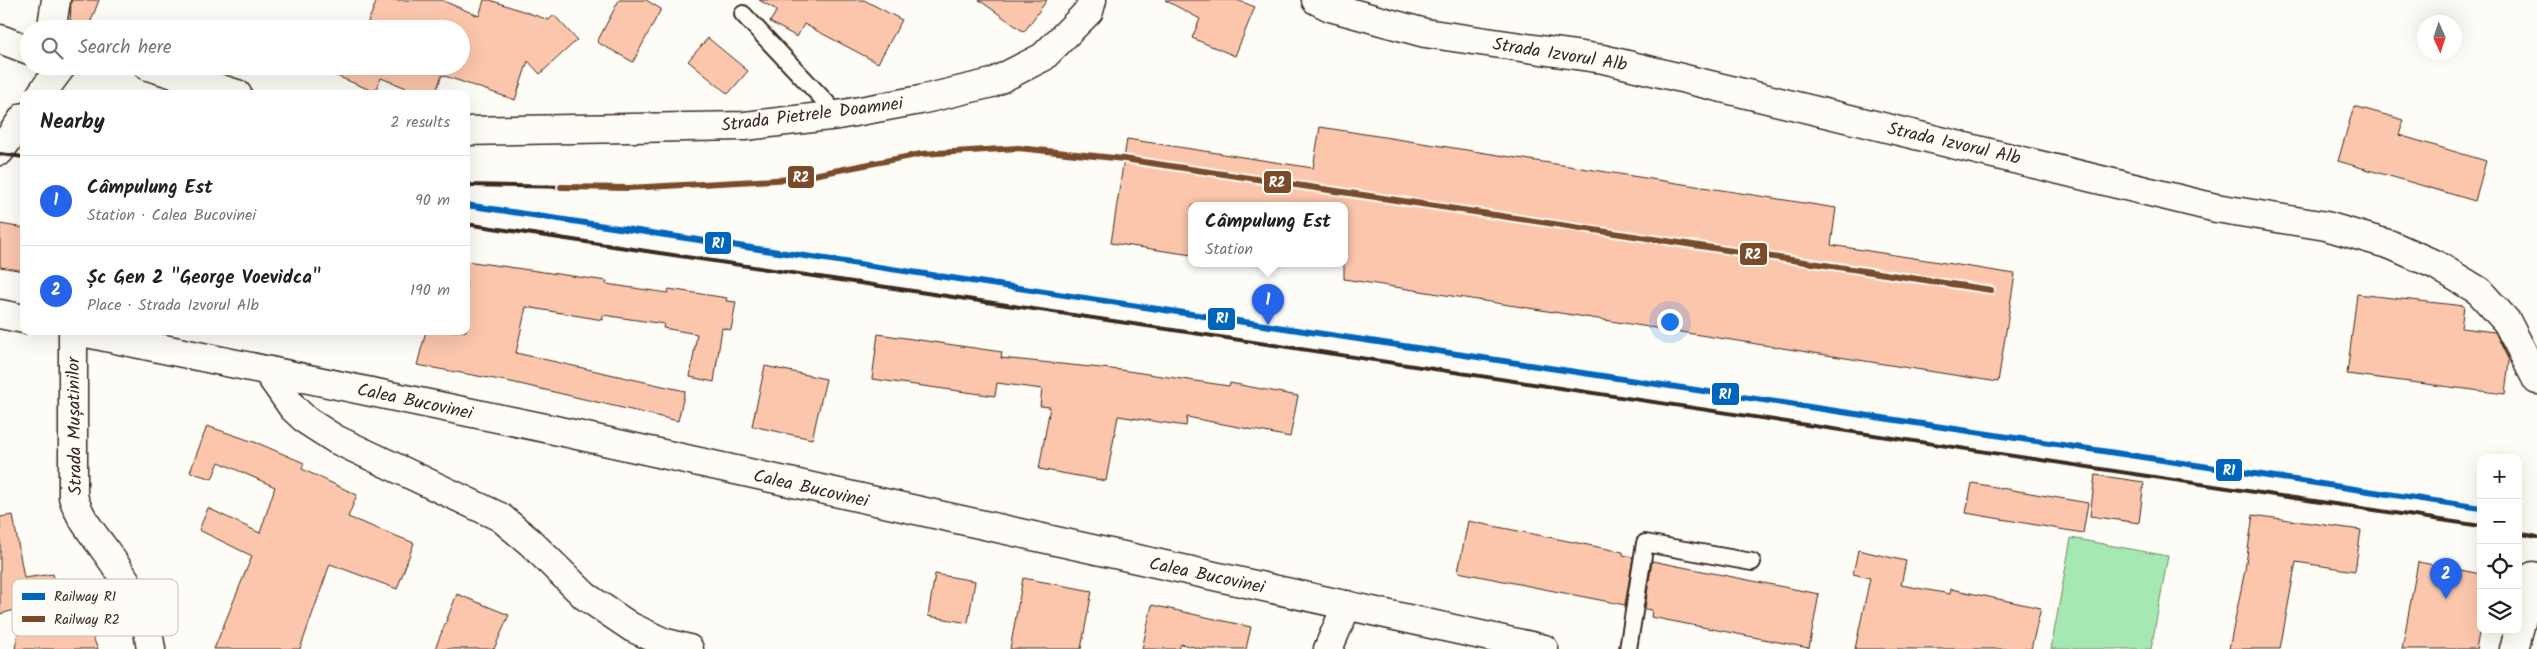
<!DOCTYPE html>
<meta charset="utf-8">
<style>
body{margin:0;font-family:Kalam,sans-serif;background:#f6f6f6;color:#222}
.controls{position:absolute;right:15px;bottom:15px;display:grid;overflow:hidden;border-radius:10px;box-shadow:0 5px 20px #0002}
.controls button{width:45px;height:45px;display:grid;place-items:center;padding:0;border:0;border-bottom:1px solid #e0e0e0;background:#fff;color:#222;font:25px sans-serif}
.compass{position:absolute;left:2417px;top:15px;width:45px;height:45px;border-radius:50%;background:#fff;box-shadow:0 5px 20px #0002;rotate:177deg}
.you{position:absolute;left:1669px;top:321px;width:18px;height:18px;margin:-12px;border:4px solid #fff;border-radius:50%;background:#1a73e8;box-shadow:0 0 0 8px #1a73e833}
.badge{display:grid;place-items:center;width:32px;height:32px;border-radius:50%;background:#2563eb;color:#fff;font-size:16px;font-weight:700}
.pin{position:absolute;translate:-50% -41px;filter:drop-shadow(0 1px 2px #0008)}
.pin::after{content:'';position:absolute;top:26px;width:18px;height:15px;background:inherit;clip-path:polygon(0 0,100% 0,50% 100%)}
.popup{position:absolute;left:1188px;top:202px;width:160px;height:65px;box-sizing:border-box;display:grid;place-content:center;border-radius:10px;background:#fff;filter:drop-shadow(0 1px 4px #0005);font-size:16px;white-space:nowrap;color:#767676}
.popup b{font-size:19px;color:#222}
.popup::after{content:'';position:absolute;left:50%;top:100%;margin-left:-10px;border:10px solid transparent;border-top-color:#fff}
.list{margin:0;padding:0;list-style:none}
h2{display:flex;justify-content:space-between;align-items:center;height:65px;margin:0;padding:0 20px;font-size:21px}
h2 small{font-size:16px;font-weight:400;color:#767676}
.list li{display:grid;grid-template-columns:32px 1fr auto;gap:15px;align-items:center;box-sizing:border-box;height:90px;padding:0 20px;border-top:1px solid #e0e0e0}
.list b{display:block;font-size:19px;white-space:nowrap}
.list p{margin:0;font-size:16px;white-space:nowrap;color:#767676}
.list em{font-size:16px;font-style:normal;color:#767676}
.icon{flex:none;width:28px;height:28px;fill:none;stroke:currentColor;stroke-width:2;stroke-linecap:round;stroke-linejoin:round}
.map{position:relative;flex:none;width:2537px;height:649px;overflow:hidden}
.search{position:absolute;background:#fff;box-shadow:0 5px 20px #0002;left:20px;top:20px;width:450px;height:55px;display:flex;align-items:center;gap:12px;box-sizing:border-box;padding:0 18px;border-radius:28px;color:#767676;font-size:19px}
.panel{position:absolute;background:#fff;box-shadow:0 5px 20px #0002;left:20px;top:90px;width:450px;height:245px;border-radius:10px}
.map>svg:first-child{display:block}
</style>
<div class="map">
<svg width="2537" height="649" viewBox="0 0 2537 649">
<rect width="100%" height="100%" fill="#fdfcf7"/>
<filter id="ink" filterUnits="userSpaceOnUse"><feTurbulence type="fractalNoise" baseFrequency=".02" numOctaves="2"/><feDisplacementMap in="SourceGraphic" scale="10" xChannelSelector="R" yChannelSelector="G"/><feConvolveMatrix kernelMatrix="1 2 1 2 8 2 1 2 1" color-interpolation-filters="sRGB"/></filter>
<g filter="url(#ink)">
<!-- pitch -->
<path fill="#a6e8b2" stroke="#708968" d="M2071,538l97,18 -17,93h-100z"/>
<!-- building -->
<path fill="#fbc6ac" stroke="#3b2a1e" d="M71,0h28l-11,29 -18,-1z
M377,0h64l38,16 5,-16h6l59,20 5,-5 23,25 -37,34 -12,-13 -13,39 -73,-25 -7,19h-13l-41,-16 -6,14 -55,-23 1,-3h140v-37h-96z
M619,0h27l15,9 -28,53 -36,-20z
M759,0h105l38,20 -24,43 -74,-39 -7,13 -27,-15 7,-12z
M979,0h68l-23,32z
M1165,0h72l18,7 -20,49 -43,-18 8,-19z
M708,38l40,33 -20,23 -40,-33z
M2354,106l50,14 -5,15 87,26 -11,40 -137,-40z
M1320,127l516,81 -5,37 184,29 -17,108 -654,-103v-73h-152v49l-81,-12 16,-104 186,29z
M0,224l24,4v43l-24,-4z
M466,261l141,20 -1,3 62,9 1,-4 58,9 -1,3 10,1 -5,28 -9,-2 -8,54 -24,-5 7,-43 -34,-6 1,-4 -61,-9v5l-77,-13 -10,46 169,38 -7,30 -167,-39 -94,-17 9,-34h40z
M2357,294l107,12 -3,22 34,4 14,29 -4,33 -158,-20z
M878,334l124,18 -1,6 120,12 108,16 1,-3 68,13 -8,41 -103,-20 -1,9 -68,-10 -12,65 -67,-12 11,-62 -10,-1 2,-17 -45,-6 -2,13 -123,-17z
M765,366l61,13 -14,60 -60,-13z
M207,426l53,18 44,19 -2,6 55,26 -9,22 66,26 -17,46 -67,-25 -30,85h-86l38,-93 -53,-26 9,-22 52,25 15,-46 -56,-25 -7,17 -22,-7z
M2095,475l49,7 -5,41 -49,-7z
M1972,483l116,20 -5,30 -117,-20z
M13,515l11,63 29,-4 5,19h8l3,26 13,-6 16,36h-83l7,-41 -22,6v-97z
M2253,515l108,15 -6,41 -59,-9 -16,87h-51l16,-79z
M1468,521l155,31v3l10,2 -8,48 -167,-33z
M1858,550l48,11 -5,24 49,9 1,-5 90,19 -10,41h-176l15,-71 -17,-4z
M1652,561l167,33 -10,54 -158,-31 1,-7 -7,-1z
M2418,562l63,12v50l-5,25h-74z
M935,574l40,7 -7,42 -40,-7z
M1023,578l69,13 -11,58h-71z
M457,594l52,21 -15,34h-59z
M1152,605l99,22 -5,22h-44l-21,-5 -2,5h-37z"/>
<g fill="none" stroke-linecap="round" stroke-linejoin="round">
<!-- lane casing -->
<g stroke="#3b2a1e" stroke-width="20">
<path id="lane" d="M743,14l95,101
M1628,649l17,-106 107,19"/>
</g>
<!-- street casing -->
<g stroke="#3b2a1e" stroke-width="31">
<path id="street" d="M1316,0l14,7 95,26 178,26 613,149 110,18 65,19 45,20 43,26 28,31 30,58
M55,29l-2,-10 3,-19
M0,39l29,11
M73,331v166c6,19 17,33 29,49 24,33 44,62 49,103
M267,371l26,37 14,13 28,18 165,78 30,25 55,54 46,31 32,15 26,7
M1328,649l19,-44
M2514,649l19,-73"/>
</g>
<!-- secondary casing -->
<g stroke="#3b2a1e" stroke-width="31">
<path id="secondary" d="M148,66l89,28
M41,94l21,-28
M466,131l279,-5 93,-11 82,-15 72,-17 51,-26 46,-46 3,-11
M0,151l24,-34"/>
</g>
<!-- highway casing -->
<g stroke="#3b2a1e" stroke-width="31">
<path id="highway" d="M0,314l24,5
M77,331l473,98 994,220"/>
</g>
<!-- lane -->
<use href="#lane" stroke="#fdfcf7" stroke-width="16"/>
<!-- street -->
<use href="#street" stroke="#fdfcf7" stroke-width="28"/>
<!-- secondary -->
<use href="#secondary" stroke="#fdfcf7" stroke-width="28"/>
<!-- highway -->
<use href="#highway" stroke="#fdfcf7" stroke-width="28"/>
<!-- rail -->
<path stroke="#3b2a1e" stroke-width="4" d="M0,154l24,3
M466,185l162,3 82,-3 83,-6 128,-25 97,-6 106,11 867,131
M466,224l2015,302
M2518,533l19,4"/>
<!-- rail-1 casing -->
<g stroke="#fdfcf7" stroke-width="10">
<path id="rail-1" d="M466,205l2015,303"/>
</g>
<!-- rail-2 casing -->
<g stroke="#fdfcf7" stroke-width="10">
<path id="rail-2" d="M561,187l67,1 165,-9 128,-25 97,-6 106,11 867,131"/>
</g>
<!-- rail-1 -->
<use href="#rail-1" stroke="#0065bd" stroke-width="6"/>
<!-- rail-2 -->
<use href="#rail-2" stroke="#7a4b2a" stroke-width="6"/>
</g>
</g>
<g text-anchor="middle" stroke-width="4.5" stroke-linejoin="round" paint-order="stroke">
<!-- street labels -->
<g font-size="18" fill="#3b2a1e" stroke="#fdfcf7">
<text transform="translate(1560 54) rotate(9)" y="6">Strada Izvorul Alb</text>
<text transform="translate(812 114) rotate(-7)" y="6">Strada Pietrele Doamnei</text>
<text transform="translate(1954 143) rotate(13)" y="6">Strada Izvorul Alb</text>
<text transform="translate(415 401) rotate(12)" y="6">Calea Bucovinei</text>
<text transform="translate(74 426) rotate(-91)" y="6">Strada Mușatinilor</text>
<text transform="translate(811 488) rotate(13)" y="6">Calea Bucovinei</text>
<text transform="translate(1207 575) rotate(12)" y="6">Calea Bucovinei</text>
</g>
</g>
<!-- legend -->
<rect x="12" y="579" width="166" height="57" rx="8" fill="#fdfcf7" stroke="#c3bdb6" stroke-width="1"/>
<rect x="22" y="593" width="23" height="7" fill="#0065bd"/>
<rect x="22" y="616" width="23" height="6" fill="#7a4b2a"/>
<g font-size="14" fill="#3b2a1e">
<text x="54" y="601">Railway R1</text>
<text x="54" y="624">Railway R2</text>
</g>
<g stroke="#fdfcf7" stroke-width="2">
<rect x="787" y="165" width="28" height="24" rx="5" fill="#7a4b2a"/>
<rect x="1263" y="170" width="29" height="24" rx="5" fill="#7a4b2a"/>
<rect x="704" y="231" width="28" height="24" rx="5" fill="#0065bd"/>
<rect x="1739" y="242" width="29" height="24" rx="5" fill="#7a4b2a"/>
<rect x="1207" y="307" width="29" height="24" rx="5" fill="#0065bd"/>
<rect x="1711" y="382" width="29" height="24" rx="5" fill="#0065bd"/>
<rect x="2215" y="458" width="28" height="24" rx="5" fill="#0065bd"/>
</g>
<g font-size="14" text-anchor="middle" font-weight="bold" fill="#fff">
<text x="801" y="182">R2</text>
<text x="1277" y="187">R2</text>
<text x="718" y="248">R1</text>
<text x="1753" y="259">R2</text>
<text x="1222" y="323">R1</text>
<text x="1725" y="399">R1</text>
<text x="2229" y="475">R1</text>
</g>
</svg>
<div class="controls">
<button>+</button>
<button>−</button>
<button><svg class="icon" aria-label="locate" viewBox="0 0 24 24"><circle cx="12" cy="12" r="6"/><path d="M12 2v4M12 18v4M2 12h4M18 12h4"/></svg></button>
<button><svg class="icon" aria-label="layers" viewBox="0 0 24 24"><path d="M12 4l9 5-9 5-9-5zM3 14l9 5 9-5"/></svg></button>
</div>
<svg class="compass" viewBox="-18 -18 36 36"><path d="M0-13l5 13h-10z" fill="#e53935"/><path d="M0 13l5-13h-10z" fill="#767676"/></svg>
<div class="you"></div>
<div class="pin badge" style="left:1268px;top:325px">1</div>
<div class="popup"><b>Câmpulung Est</b>Station</div>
<div class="pin badge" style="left:2446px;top:599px">2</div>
<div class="search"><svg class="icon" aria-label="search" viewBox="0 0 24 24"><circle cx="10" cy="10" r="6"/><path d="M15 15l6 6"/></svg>Search here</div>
<section class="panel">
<h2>Nearby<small>2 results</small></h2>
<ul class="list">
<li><span class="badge">1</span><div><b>Câmpulung Est</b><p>Station · Calea Bucovinei</p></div><em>90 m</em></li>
<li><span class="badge">2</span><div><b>Șc Gen 2 &quot;George Voevidca&quot;</b><p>Place · Strada Izvorul Alb</p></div><em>190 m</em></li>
</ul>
</section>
</div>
